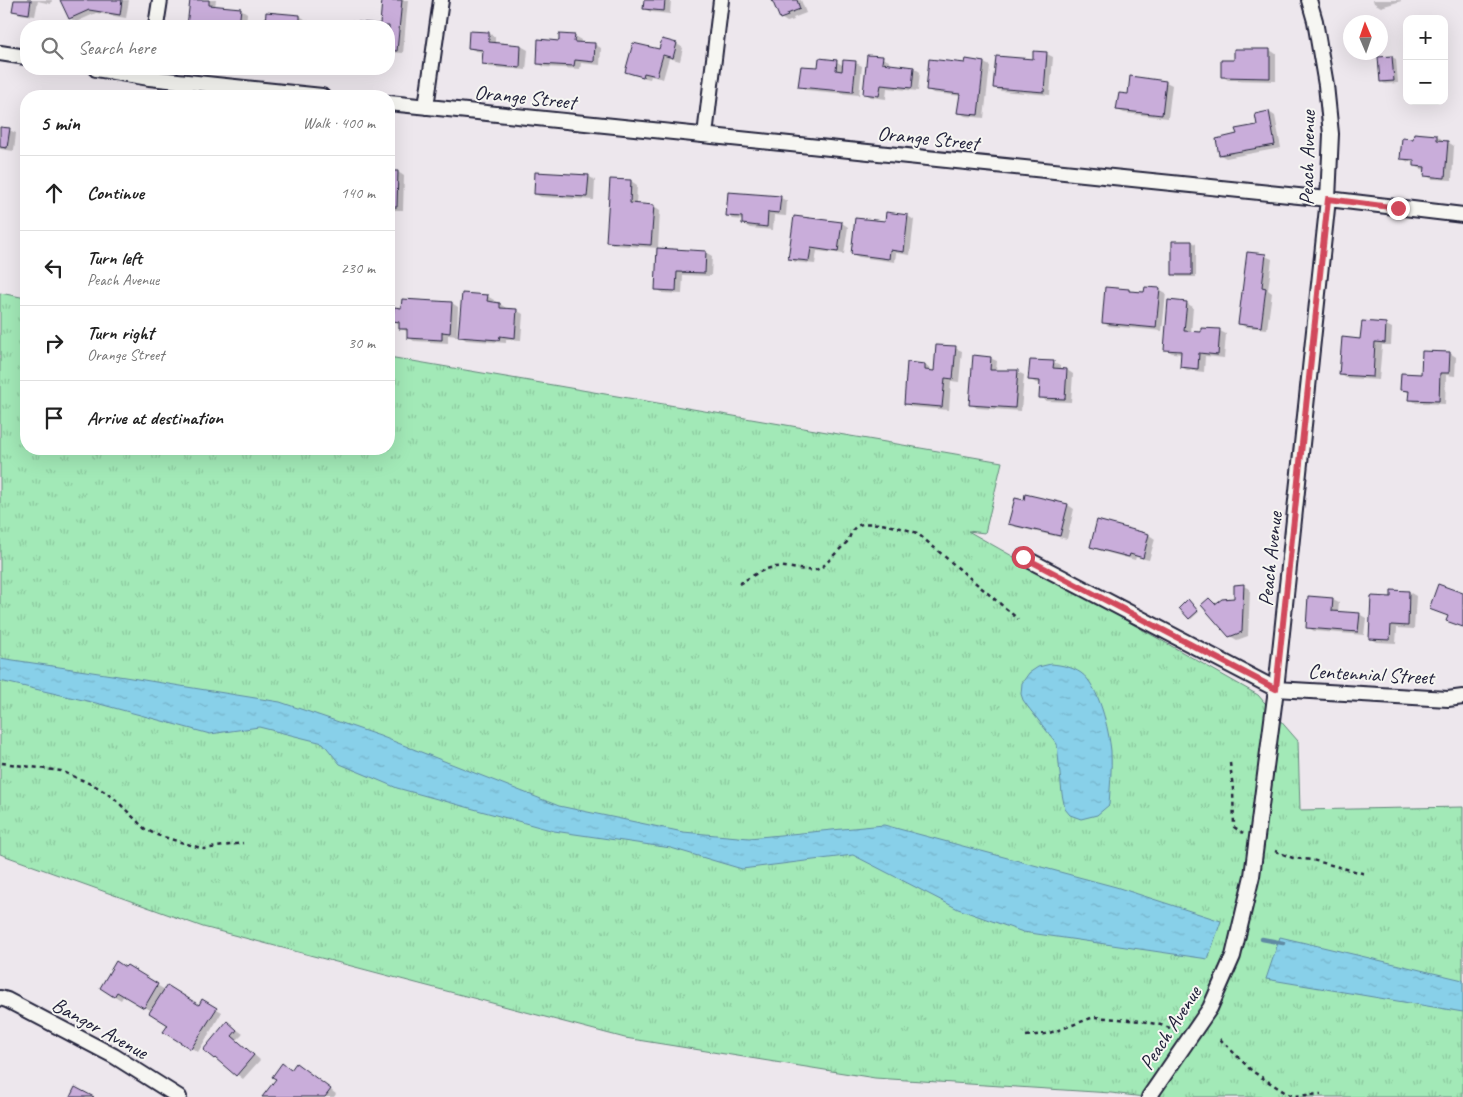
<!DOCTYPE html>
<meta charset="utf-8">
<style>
body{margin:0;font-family:Caveat,sans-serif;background:#f2f2f2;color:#222}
.controls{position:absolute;right:15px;top:15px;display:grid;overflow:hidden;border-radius:10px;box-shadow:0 5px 20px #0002}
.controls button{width:45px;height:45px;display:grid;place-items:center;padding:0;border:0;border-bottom:1px solid #e0e0e0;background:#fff;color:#222;font:25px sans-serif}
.compass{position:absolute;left:1343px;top:15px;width:45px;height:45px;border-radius:50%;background:#fff;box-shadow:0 5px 20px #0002;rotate:358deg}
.stop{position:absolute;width:15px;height:15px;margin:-11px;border:4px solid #d1495b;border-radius:50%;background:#fff}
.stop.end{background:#d1495b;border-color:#fff;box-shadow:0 1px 5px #0008}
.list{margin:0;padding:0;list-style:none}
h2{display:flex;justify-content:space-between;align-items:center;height:65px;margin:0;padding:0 20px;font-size:21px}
h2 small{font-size:16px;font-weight:400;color:#767676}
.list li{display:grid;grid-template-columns:32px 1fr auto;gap:15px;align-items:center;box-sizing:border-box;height:75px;padding:0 20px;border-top:1px solid #e0e0e0}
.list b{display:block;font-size:19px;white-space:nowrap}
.list p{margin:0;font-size:16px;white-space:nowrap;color:#767676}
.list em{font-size:16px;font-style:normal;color:#767676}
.icon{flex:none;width:28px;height:28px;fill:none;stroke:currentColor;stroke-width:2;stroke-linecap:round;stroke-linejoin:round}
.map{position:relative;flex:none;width:1463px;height:1097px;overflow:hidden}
.search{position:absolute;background:#fff;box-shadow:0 5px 20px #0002;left:20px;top:20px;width:375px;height:55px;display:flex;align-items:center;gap:12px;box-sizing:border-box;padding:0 18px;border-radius:20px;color:#767676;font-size:19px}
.panel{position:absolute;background:#fff;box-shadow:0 5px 20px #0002;left:20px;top:90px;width:375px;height:365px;border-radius:20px}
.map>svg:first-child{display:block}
</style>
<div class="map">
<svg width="1463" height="1097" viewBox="0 0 1463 1097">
<defs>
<pattern id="grass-tufts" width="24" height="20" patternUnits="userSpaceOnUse" patternTransform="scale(1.25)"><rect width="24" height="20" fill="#a2e9b7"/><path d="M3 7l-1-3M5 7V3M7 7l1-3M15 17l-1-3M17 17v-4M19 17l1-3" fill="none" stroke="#8bc89e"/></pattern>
<pattern id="water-ripples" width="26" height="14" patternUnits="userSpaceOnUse" patternTransform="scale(1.25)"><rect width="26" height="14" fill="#88d0e9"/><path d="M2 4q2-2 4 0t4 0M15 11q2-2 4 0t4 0" fill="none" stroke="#75b2c9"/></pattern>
</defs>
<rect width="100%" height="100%" fill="#ede7ed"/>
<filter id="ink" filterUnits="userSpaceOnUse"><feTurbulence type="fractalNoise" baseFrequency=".02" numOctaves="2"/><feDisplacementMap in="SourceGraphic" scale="10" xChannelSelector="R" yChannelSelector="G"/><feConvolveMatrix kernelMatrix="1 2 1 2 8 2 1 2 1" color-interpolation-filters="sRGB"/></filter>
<g filter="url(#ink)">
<!-- grass -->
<path fill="url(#grass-tufts)" stroke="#628679" d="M0,293l26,5v151h363v-92l613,105 -17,71 -17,-2 290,164 40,46 2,69 163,-3v290h-319l-33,-4 -236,-15 -250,-40 -422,-111 -203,-73z"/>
<!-- water -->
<path fill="url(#water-ripples)" stroke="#5f8aa3" d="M0,658l125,19 155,25 100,34 179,70 124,26 66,6 135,-13 232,62 105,34 -13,38 -185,-27 -65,-23 -105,-54 -111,14 -71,-21 -117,-17 -157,-43 -57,-24 -17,-21 -64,-16 -49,7 -114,-31 -96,-22z
M1051,664c11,1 21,3 30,9 18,12 28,58 30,78 1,18 -1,37 -2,54l-12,10 -16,4 -11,-4 -5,-6 -3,-15 -5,-50 -29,-37 -5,-7 -2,-6 1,-11 7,-10 9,-6z
M1280,937l183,43v32l-197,-33z"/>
<!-- shadow -->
<path fill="#0003" d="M15,0h37l-1,4 -13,-3 -3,15 -15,-2 -7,-4z
M62,0h67l-3,18 -30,-5 -20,9 -6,-4z
M191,0h25l-1,7 26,2 6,4 -1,13h-58z
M384,0h24l-5,53 -14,-1v-26h-40v-4l32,3z
M645,0h26l-1,14 -19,-2 -7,-3z
M774,0h27l5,13 -13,5 1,2 -7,2 -6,-4z
M1373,0h28v1l-20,6 -7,-4z
M267,14l33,2 6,4v3h12l5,3h-57z
M489,33l6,4v7l26,2 7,4 -2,20 -37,-3 -6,-3 1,-12 -8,-1 -7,-3z
M574,36l7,4 -1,4h14l7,4 -1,17 -19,-2 -1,6 -36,-2 -6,-4 22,-21z
M663,40l14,4 6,4 -3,13 -11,-3 -6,21 -12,-3 -1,3 -17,-4 -7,-4 34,-20z
M1270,50l6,4v27l-48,-1 -6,-4 13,-15z
M1047,54l6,3 -3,38 -49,-4 -7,-3 40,-28z
M1392,57l4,2 2,24 -13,1 -4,-3z
M882,58l7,3 -1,4 26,3 6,4 -2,19 -31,-3 -1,11 -15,-2 -6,-4z
M837,62l7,4 12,-3 6,3 -3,29 -53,-5 -6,-4 19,-17z
M984,63l6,3 -6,52 -19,-2 -6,-4 2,-16 -28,-3 -6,-4 39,-25z
M1131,77l35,5 6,3 -4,33 -44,-5 -6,-3 11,-15z
M1269,112l6,4 6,32 -55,10 -6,-3 18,-20 20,-9z
M0,129l9,1 7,3 -2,18 -14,-2z
M1437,136l6,4v2h5l6,4 -2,34 -20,-1 -7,-4 1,-5 -5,-1 -6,-3v-4h-7l-7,-4z
M389,172h9l6,4 -1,34h-14z
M588,176l7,4 -1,20 -53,-3 -6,-3z
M631,181l6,4 -1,20 18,1 6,4 -2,38 -44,-3 -6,-4z
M781,198l6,3 -1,15 -12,-1 -1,15 -23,-2 -7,-4 1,-4 -11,-1 -6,-4z
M908,216l6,4 -4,35 -14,-2 -1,9 -36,-5 -7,-3 34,-31z
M842,223l6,4 -4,27 -27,-3 -2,13 -20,-2 -6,-4z
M1192,242l4,2v33h-18l-4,-2z
M659,250l46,2 7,4 -1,20 -28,-1 -1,19 -19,-1 -6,-4z
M1265,256l7,3 -4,31 4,3 -5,36 -22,-2 -6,-4z
M1159,289l7,4 -4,38 -53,-5 -6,-4 26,-32 5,3 12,1z
M487,296l7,4 -1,3 7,1 6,4v1l10,1 7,4 -2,26 -15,-1v4l-40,-3 -6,-4z
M452,303l6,4 -1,29 -9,-1v8l-34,-2 -6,-4v-5l-8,-4 1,-4 -6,-3z
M1186,303l7,4 -2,26 11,1v-5l18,2 6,3 -2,24 -19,-2 -1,16 -17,-2 -6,-3 1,-13 -10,-1 -7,-4z
M1363,323l23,2 6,3 -1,17h-9l-3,35 -33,-2 -6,-4 22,-34z
M955,348l7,3 -3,31 -8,-1 -2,29 -37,-3 -7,-4 20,-38 6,4v3h4z
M1450,353l6,4 -1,19 -9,-1 -1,29 -29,-1 -6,-4v-6l-9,-3 21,-15z
M990,358l7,3 -1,10 22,1 6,3 -3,36 -44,-3 -6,-4z
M1054,363l6,3v4h7l6,4 -2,28 -24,-1 -7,-4 1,-13 -5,-1 -7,-4z
M1068,505l6,4 -7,30 -51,-12 -6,-3z
M1098,522l51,13 6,4 -6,21 -13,-3 -1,3 -37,-10 -7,-4z
M1243,586l7,3 -2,47 -11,4 -7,-4 -21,-37 8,5 18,-5z
M1392,591l17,1 7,4 -2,33 -17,-1 -1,15 -19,-1 -7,-4 22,-40z
M1333,600l6,3 -1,9 21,2 7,4 -2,17 -50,-4 -7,-4z
M1190,602l9,10 -8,7 -1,-1z
M127,967l38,23 34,16 4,-5 19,11 -24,40 -33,-20 4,-7 -17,-14 -28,-16 -3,5 -19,-12z
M228,1023l15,11 -6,6 23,20 -17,19 -39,-30z
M303,1069l33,25 -2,3h-70l28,-26z"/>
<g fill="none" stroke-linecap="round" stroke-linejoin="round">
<!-- stream -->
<path stroke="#5f8aa3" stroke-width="4.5" d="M1262,939l21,4"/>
</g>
<!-- building -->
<path fill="#c9adda" stroke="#22223b" d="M14,0h17l-2,14 -17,-3z
M60,0h62l-2,15 -31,-5 -20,9z
M190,0h19v5l32,3 -2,18h-52z
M382,0h20l-5,51 -8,-1v-24h-42l1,-5 32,3z
M644,0h21l-1,11 -21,-2z
M772,0h25l3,9 -13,5 1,2 -8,3z
M266,12l34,3v6l18,1v4h-53z
M469,31l20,1v10l32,3 -1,23 -38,-4 1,-14 -15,-2z
M559,34l16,1 -1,7 21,1 -1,19 -19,-2 -1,6 -37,-2 1,-25 21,2z
M662,39l15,4 -4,15 -10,-3 -6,21 -13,-3 -1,4 -18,-5 8,-29 26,6z
M1234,49h36v29l-49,-1v-17h13z
M1033,51l14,1 -3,40 -51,-4 3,-32 37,3z
M867,55l16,1 -1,7 32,4 -2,21 -31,-3 -2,11 -16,-2z
M1392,56l2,25 -14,1 -2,-25z
M819,58l18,2 -1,10 6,1 1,-11 13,1 -3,31 -55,-5 3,-21 17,1z
M929,59l36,4 1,-4 18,3 -6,53 -21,-2 3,-19 -34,-4z
M1130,76l36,5 -4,34 -46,-5 3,-17 9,1z
M1269,111l6,34 -56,10 -3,-16 21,-5 -2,-5 22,-4 -2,-11z
M0,127l10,1 -3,20 -7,-1z
M1414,133l23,2v5l11,1 -3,37 -21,-2 1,-9 -11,-1v-6l-14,-1 2,-21 11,1z
M389,171h9l-1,36h-8z
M535,172l54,3 -2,22 -53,-3z
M610,179l21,1 -1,23 24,2 -3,40 -45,-3z
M728,192l53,4 -2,17 -11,-1 -1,15 -25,-3v-7l-16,-1z
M886,212l22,3 -4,37 -14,-2 -1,9 -38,-5 4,-36 30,3z
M794,216l48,6 -4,30 -27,-4 -2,13 -21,-2z
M1172,241h20v34h-20z
M657,248l49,3 -1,22 -28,-1 -1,19 -21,-1z
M1247,252l19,2 -4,33 4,1 -5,39 -23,-3z
M1105,287l24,2v2l15,1 1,-5 15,1 -4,40 -54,-5z
M462,293l26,2 -1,6 13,2v5l17,1 -2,29 -15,-2 -1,4 -41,-3z
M402,299l50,3 -2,31 -8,-1v8l-35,-2v-9h-8v-7l-6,-1 1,-14 7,1z
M1168,300l19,2 -3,29 17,1v-4l19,1 -2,26 -19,-2 -1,16 -18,-2 1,-16 -17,-1z
M1362,321l24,2 -1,20 -10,-1 -2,35 -34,-2 3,-38 18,2z
M936,345l20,1 -3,33 -8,-1 -3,29 -38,-3 3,-42 18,2v6l9,1z
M1422,351l28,1 -1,21h-9l-1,28 -31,-1 1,-9 -9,-1 1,-17 20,1z
M973,355l18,2 -1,13h28l-3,38 -46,-3z
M1030,360l24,1 -1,7 14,1 -2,30 -26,-1 1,-17 -12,-1z
M1025,494l43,10 -8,32 -52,-12 7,-26 9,2z
M1097,520l52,14 -6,24 -13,-4 -1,3 -39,-10z
M1244,584l-2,48 -13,5 -28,-32 8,-7 6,6 7,-5 12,-1v-13z
M1438,584l25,9v34l-17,-6 2,-5 -19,-7z
M1391,590l18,1 -1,35 -17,-1 -1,15 -21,-1 2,-43 20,1z
M1308,596l25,2 -1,13 28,2 -2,19 -52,-4z
M1188,599l10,12 -9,8 -10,-11z
M116,961l9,6 2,-2 31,19 -14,24 -27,-16 -3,5 -14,-9z
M167,985l32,20 3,-6 15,9 -26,41 -28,-17 5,-7 -19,-12z
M227,1021l10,9 -5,6 22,19 -18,21 -21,-18 -1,1 -11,-9z
M282,1063l9,7 5,-7 35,26 -6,8h-63l14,-18 -4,-2z
M75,1087l19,10h-24z"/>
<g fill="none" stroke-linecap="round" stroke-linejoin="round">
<!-- minor casing -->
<g stroke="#22223b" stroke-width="18">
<path id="minor" d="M156,26l4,-26
M0,53l26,4
M96,69l53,9 173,18
M389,103l939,96 135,16
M426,107l15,-107
M705,135l16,-135
M1023,557l253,132 172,10 15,-2
M0,998l7,2 107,56 65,41
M1149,1097l61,-89 23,-52 19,-80 24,-187 52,-490 3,-65 -5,-49 -11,-64 -6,-21"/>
</g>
<!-- path -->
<path stroke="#22223b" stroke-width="2.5" stroke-dasharray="4 4" stroke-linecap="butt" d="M739,584c15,-9 28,-19 46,-17 8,1 22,4 31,3 6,-2 11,-7 15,-12 5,-5 11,-11 16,-16 4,-6 3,-11 10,-16 12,-7 47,2 60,7l101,86
M2,763l59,8 21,9 15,7 17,11 31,31 12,6 47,14 39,-6
M1230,763l3,26 1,38 9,6
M1275,851l18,7 19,2 54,14
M1026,1036l19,-2 11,-3 38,-14 47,4 20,4 18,6
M1220,1039l32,32 34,22 7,3 28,-2"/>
<!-- minor -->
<use href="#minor" stroke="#f6f6f2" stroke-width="14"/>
</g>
</g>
<g fill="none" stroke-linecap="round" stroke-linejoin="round" filter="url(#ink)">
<!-- route -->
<path stroke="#d1495b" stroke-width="6" d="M1023,557l253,132 52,-490 70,9"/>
</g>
<g text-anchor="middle" stroke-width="4" stroke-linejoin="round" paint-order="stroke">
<!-- street labels -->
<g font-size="21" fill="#22223b" stroke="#f6f6f2">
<text transform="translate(525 97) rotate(6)" y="7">Orange Street</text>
<text transform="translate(928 138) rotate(6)" y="7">Orange Street</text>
<text transform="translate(1307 158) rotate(-89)" y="7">Peach Avenue</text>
<text transform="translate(1270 559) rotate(-84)" y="7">Peach Avenue</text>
<text transform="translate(1371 674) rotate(3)" y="7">Centennial Street</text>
<text transform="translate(100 1028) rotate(29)" y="7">Bangor Avenue</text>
<text transform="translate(1170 1028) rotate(-57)" y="7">Peach Avenue</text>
</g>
</g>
</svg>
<div class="controls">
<button>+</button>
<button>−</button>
</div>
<svg class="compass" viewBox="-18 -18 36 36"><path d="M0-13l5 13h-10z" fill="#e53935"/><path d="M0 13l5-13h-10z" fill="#767676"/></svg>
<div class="stop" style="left:1023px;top:557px"></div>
<div class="stop end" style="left:1398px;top:208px"></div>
<div class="search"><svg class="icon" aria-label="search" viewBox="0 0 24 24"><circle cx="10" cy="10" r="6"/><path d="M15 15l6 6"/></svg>Search here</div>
<section class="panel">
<h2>5 min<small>Walk · 400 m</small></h2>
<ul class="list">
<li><svg class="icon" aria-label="ahead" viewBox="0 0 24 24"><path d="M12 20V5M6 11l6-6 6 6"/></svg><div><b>Continue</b></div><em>140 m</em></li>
<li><svg class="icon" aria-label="left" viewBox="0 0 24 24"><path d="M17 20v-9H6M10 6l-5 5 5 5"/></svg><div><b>Turn left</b><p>Peach Avenue</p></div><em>230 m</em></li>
<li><svg class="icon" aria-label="right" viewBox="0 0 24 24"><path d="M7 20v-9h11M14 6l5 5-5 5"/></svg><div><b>Turn right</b><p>Orange Street</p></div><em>30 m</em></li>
<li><svg class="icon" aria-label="arrive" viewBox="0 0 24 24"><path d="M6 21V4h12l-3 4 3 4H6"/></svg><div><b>Arrive at destination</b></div></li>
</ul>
</section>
</div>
